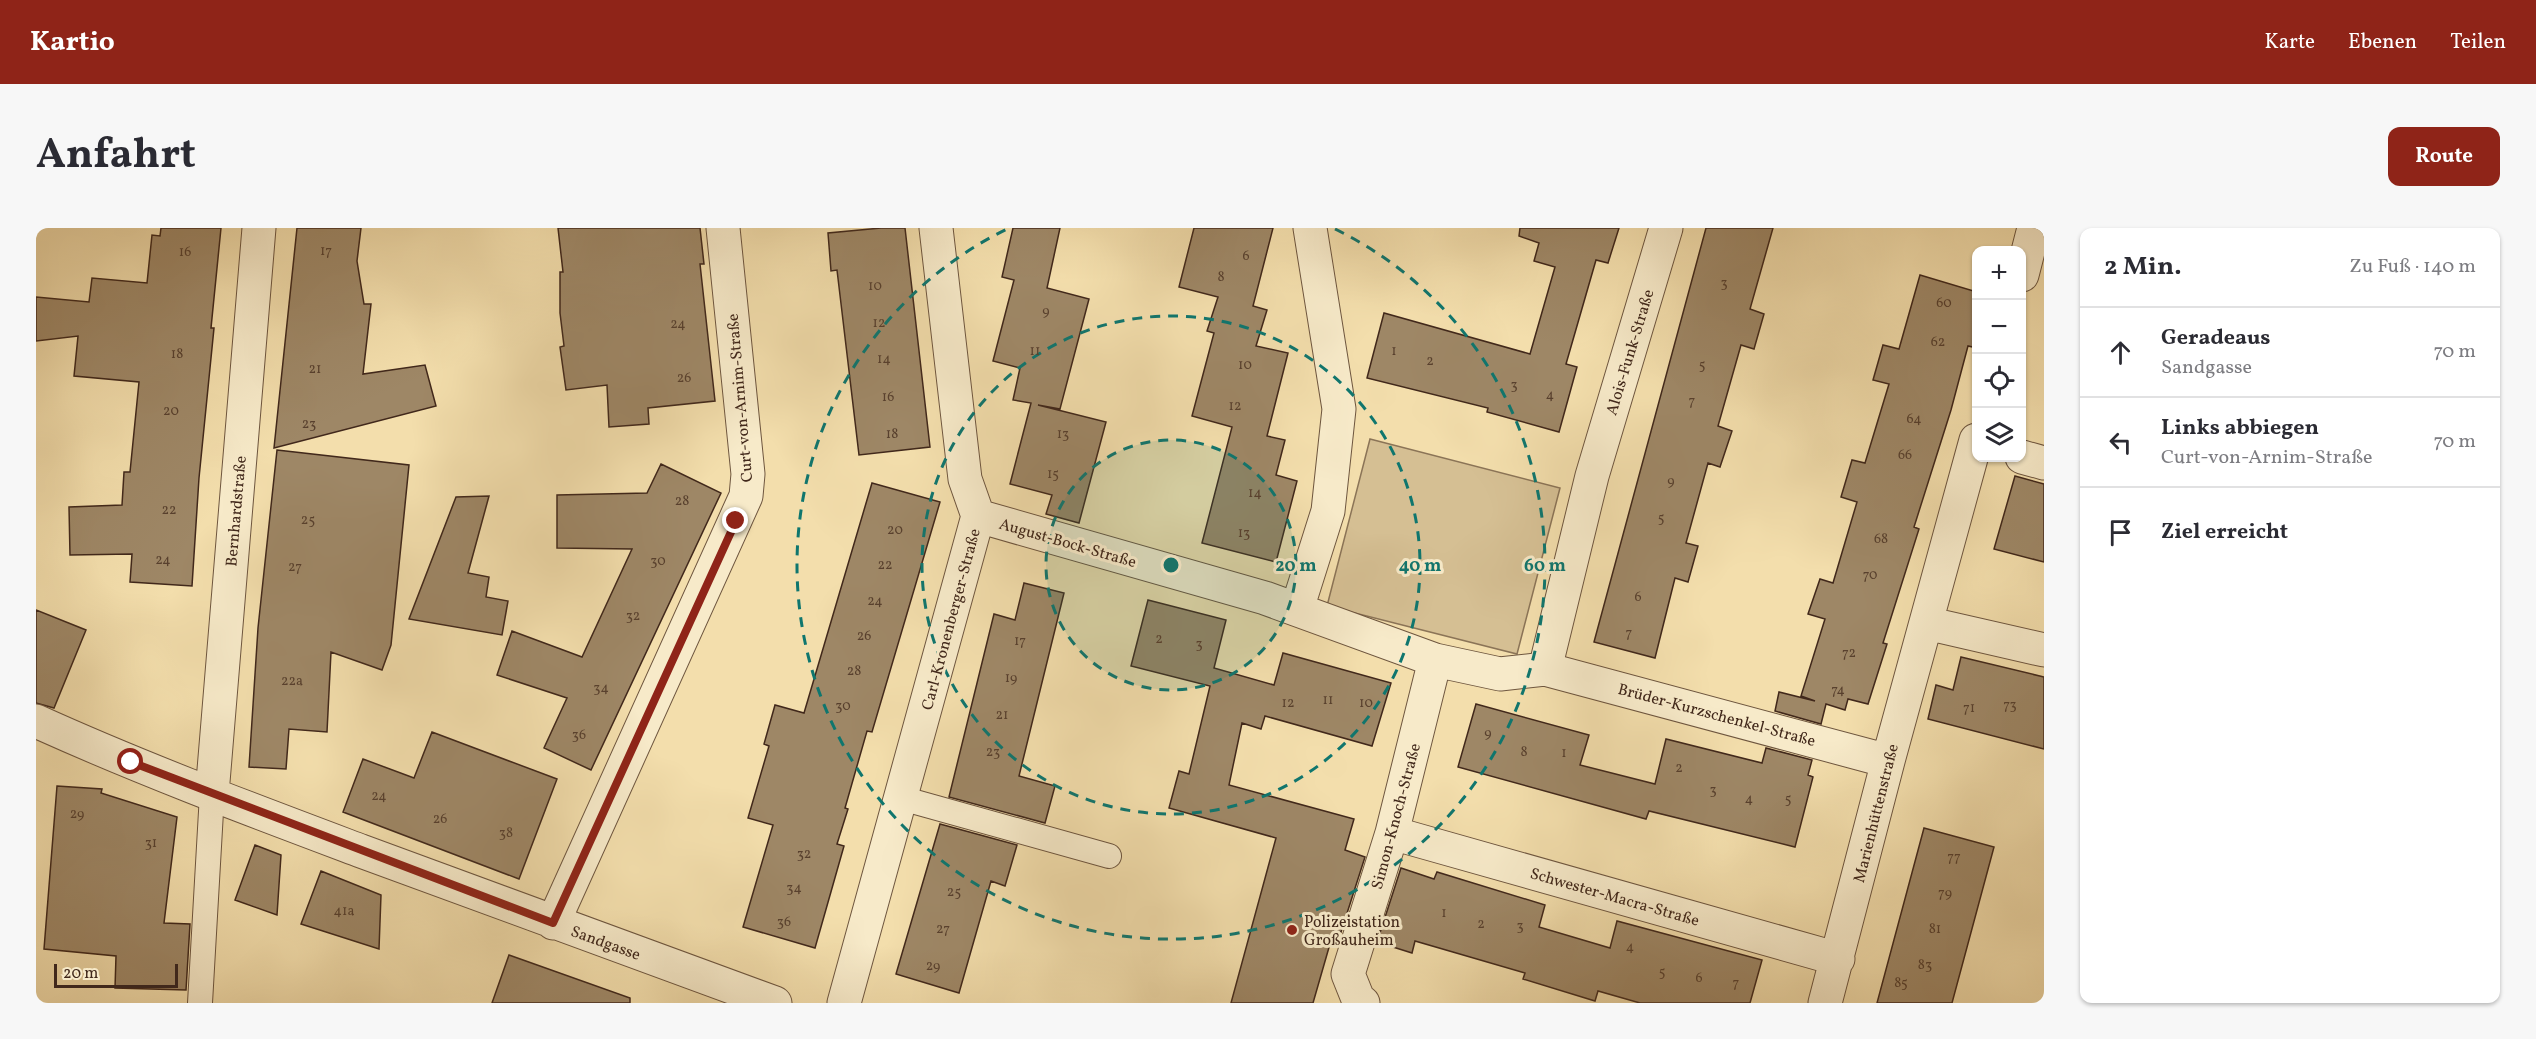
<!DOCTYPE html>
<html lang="de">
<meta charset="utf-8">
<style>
body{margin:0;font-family:Vollkorn,serif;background:#f7f7f7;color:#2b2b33}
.controls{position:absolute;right:18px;top:18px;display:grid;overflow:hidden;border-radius:12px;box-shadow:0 2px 4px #0004}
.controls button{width:54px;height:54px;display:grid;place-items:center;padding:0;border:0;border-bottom:2px solid #e1e1e2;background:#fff;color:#2b2b33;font:30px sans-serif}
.scale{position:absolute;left:18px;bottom:15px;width:124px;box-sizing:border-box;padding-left:6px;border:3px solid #41281b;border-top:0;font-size:16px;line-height:21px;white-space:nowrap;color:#41281b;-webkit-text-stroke:4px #f7eac9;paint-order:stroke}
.stop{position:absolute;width:18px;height:18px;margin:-14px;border:4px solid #8f2418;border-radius:50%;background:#fff}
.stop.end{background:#8f2418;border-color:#fff;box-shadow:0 2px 6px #0008}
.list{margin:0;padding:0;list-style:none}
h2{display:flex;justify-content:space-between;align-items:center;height:78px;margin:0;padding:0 24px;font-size:26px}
h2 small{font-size:20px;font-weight:400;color:#7c7c81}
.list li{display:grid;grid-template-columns:39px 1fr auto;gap:18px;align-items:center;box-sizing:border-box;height:90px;padding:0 24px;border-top:2px solid #e1e1e2}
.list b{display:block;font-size:22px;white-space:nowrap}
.list p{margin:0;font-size:20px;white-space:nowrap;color:#7c7c81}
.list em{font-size:20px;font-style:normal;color:#7c7c81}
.icon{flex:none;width:33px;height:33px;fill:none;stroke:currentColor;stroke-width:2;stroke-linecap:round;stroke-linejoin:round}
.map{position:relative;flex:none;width:2008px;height:775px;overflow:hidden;border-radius:12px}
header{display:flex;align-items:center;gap:36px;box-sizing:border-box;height:84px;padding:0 30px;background:#8f2418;color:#fff}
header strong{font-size:28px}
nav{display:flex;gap:33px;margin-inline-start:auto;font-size:21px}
.intro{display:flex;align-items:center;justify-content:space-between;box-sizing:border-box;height:144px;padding:0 36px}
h1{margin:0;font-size:42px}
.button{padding:15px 27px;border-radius:12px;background:#8f2418;color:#fff;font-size:21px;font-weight:700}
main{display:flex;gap:36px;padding:0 36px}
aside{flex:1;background:#fff;border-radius:12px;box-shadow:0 2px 4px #0004}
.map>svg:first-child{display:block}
</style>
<header>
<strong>Kartio</strong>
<nav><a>Karte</a><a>Ebenen</a><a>Teilen</a></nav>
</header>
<div class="intro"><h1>Anfahrt</h1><a class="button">Route</a></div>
<main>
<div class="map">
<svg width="2008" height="775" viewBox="0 0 2008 775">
<rect width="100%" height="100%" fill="#f3deac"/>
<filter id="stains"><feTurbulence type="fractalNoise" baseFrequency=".00333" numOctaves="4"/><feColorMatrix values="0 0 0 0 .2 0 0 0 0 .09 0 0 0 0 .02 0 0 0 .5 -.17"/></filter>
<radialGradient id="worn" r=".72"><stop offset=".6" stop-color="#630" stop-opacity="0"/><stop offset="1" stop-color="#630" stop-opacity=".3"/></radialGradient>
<!-- green -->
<path fill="#d5bf93" stroke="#8b7457" stroke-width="1.5" d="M1334,211l190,49 -43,166 -190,-48z"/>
<!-- building -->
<path fill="#9e8766" stroke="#41281b" stroke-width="1.5" d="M125,0h60l-10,100h3l-15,150 -7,108 -62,-4 2,-28 -62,1 -1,-48 53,-2 2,-33h6l9,-90 -65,-6 4,-40 -42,5v-44l53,5 3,-24 55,5 5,-48 8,1z
M261,0h64l-4,33 7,43h7l-8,70 62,-9 11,41 -162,42z
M522,0h142l4,36h-4l15,137 -67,7 1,16 -40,3 -2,-42 -41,5 -6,-43 4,-1 -4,-33v-41h3z
M845,0h24l25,219 -71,8 -22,-185 -6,1 -3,-38z
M977,0h47l-13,60 42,11 -29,110 -22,-4 68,17 -27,101 -33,-9 6,-19 -42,-11 21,-81 -18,-3 7,-32 -27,-7 21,-81 -12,-3z
M1158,0h79l-20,78 14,4 -11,36 32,7 -21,83 18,4 -9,35 21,6 -21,81 -74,-19 30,-116 -40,-11 22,-83 -7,-2 11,-34 -39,-10z
M1484,0h99l-11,35 -12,-3 -30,104 11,3 -18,65 -72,-20 1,-4 -121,-30 17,-65 146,41 25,-87 -21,-6 5,-18 -20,-7z
M1670,0h67l-23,81 14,5 -10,35 -13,-4 -23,81 14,5 -12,36 -12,-4 -22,80 12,3 -10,36 -13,-4 -20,80 -61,-16z
M1884,47l57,17v56l-9,-2 -17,64 -37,117 5,2 -36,114 4,1 -19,60 -20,-5 -3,11 -19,-6 -5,20 -46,-13 4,-19 36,9 -14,-5 24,-77 -17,-5 12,-35 13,4 24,-81 -16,-5 11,-37 13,3 24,-79 -16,-4 10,-35 16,4z
M241,222l132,15 -18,180 -9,25 -51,-18 -4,80 -38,-3 -3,40 -37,-2 9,-139z
M625,236l60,29 -130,277 -47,-22 23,-50 -70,-23 15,-44 70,26 50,-108 -75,-1v-53l90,-2z
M1979,248l29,8v78l-50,-13z
M836,255l68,19 -68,230 -5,-1 -22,77 3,1 -11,35 7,2 -29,102 -72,-21 30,-102 -25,-7 21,-72 -5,-2 11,-39 29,8z
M453,268l-21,77 21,4 -3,20 22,4 -6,34 -93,-16 47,-122z
M988,355l40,10 -45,183 36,10 -10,37 -96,-26 45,-183 21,6z
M1112,372l78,20 -12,48 60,17 9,-32 108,30 -19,63 -107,-30 -4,13 -19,-6 -13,62 125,34 -9,31 20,7 -24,75 -7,-2 -21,73h-82l45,-165 -107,-30 10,-37 10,3 21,-88 -79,-20z
M0,382l50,20 -32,78 -18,-5z
M1925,429l83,20v72l-116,-30 8,-34 17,5z
M1440,476l113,31 -9,30 75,19 11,-45 96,24 4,-15 46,12 -4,15 5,2 -18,70 -146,-36 -3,8 -188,-52z
M396,504l125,47 -38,100 -176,-67 20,-53 51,19z
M21,558l45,3 -1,4 76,24 -13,106 26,1 -4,66 -71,-2 1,-32 -72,-7z
M904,596l77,21 -12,41 -14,-5 -32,112 -63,-19z
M1888,600l70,19 -42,156h-75z
M219,617l26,10 -4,60 -42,-15z
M1365,640l33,11 3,-7 108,33 -6,22 71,21 7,-27 145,39 -12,43h-110l-42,-12 -3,10 -72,-22 2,-6 -110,-32 -3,12 -35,-11z
M285,643l60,24 -2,54 -78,-25z
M473,727l121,43v5h-138z"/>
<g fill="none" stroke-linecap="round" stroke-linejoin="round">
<!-- lane casing -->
<g stroke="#6e563f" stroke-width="26">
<path id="lane" d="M865,570l208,58
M164,775l12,-209"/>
</g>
<!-- street casing -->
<g stroke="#6e563f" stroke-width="35">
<path id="street" d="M1986,47l12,-47
M1986,229l22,6
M942,288l287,82 170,62 65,14 45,-5 343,92
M1261,381l31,-98 11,-102 -29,-181
M1890,395l118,27
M1509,441l47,-193 74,-248
M0,493c106,48 216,89 325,130 138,51 276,102 414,152
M176,566l47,-566
M1356,605l446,126
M517,695l193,-427 2,-22 -25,-246
M808,775l134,-487 -13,-37 -29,-251
M1327,775l-5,-4 -10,-25 44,-141 43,-173
M1789,775l63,-242 88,-321"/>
</g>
<!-- lane -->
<use href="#lane" stroke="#f7eac9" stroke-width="24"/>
<!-- street -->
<use href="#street" stroke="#f7eac9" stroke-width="33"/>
</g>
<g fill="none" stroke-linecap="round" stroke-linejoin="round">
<!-- route -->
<path stroke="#8f2418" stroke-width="8" d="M95,534l422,161 183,-402"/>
</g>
<!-- distance rings -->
<circle cx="1135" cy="337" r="125" fill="#0f766e" fill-opacity=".12"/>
<g fill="none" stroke="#0f766e" stroke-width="3" stroke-dasharray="10 8">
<circle cx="1135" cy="337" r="125"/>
<circle cx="1135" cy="337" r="249"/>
<path d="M1299 1A374 374 0 1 1 971 1"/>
</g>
<!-- markers -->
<circle fill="#8f2418" stroke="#f7eac9" stroke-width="2" cx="1256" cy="702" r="6"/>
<g text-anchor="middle" stroke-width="6" stroke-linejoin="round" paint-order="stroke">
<!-- number labels -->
<g font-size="14" fill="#58402e">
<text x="290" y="27">17</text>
<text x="149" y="28">16</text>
<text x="1210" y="32">6</text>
<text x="1185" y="53">8</text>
<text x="1688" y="59">3</text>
<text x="839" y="62">10</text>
<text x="1908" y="79">60</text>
<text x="1010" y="87">9</text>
<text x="843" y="99">12</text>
<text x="642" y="100">24</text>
<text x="1902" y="118">62</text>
<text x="999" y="127">11</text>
<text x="1358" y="127">1</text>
<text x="141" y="130">18</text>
<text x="848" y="135">14</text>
<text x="1394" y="137">2</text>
<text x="1209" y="141">10</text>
<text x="1666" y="141">5</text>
<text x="279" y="145">21</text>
<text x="648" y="154">26</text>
<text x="1478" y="161">3</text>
<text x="1514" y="171">4</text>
<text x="852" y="173">16</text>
<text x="1656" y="177">7</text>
<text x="1199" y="182">12</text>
<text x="135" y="187">20</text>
<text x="1878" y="195">64</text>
<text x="273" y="200">23</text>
<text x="856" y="210">18</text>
<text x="1027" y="210">13</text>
<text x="1869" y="231">66</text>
<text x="1017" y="250">15</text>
<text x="1635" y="257">9</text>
<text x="1219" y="269">14</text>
<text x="646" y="277">28</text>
<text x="133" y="286">22</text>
<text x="1625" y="294">5</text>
<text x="272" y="296">25</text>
<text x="859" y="306">20</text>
<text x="1208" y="309">13</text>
<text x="1845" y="315">68</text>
<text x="127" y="336">24</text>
<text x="622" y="337">30</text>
<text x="849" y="341">22</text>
<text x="259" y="343">27</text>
<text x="1834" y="351">70</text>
<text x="1602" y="373">6</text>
<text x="839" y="377">24</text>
<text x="597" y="392">32</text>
<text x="1593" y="409">7</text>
<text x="828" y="412">26</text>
<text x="1123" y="415">2</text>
<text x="984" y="417">17</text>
<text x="1163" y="420">3</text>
<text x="1813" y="429">72</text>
<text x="818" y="447">28</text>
<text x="975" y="454">19</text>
<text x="256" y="457">22a</text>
<text x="565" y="464">34</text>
<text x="1802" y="466">74</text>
<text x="1292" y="476">11</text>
<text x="1252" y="479">12</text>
<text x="1330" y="479">10</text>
<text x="1974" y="481">73</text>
<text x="807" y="482">30</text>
<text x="1933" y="484">71</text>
<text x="966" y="491">21</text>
<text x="1452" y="509">9</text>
<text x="543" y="511">36</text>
<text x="957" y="528">23</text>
<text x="1488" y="528">8</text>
<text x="1528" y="529">1</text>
<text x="1643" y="544">2</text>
<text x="1677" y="566">3</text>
<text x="343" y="572">24</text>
<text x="1713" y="575">4</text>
<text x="1752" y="575">5</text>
<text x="41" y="590">29</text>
<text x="404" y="595">26</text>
<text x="470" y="609">38</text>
<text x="115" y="619">31</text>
<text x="768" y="630">32</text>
<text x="1918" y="633">77</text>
<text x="758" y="664">34</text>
<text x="918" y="668">25</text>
<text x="1909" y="669">79</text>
<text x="308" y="687">41a</text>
<text x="1408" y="689">1</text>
<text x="748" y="698">36</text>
<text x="1445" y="700">2</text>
<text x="1484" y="702">3</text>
<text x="907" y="705">27</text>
<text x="1899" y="705">81</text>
<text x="1594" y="723">4</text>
<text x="1889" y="741">83</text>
<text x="897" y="742">29</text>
<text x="1626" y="748">5</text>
<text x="1663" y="754">6</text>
<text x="1700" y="759">7</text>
<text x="1865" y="759">85</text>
</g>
<!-- street labels -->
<g font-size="16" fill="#41281b" stroke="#f7eac9">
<text transform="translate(1593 124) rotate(-73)" y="6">Alois-Funk-Straße</text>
<text transform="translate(703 170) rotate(-95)" y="6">Curt-von-Arnim-Straße</text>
<text transform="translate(199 283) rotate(-85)" y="6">Bernhardstraße</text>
<text transform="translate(1032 314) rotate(16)" y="6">August-Bock-Straße</text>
<text transform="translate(914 391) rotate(-75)" y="6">Carl-Kronenberger-Straße</text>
<text transform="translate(1681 486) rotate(15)" y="6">Brüder-Kurzschenkel-Straße</text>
<text transform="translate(1839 585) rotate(-76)" y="6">Marienhüttenstraße</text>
<text transform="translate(1359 588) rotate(-75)" y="6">Simon-Knoch-Straße</text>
<text transform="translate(1579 668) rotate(16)" y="6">Schwester-Macra-Straße</text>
<text transform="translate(570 714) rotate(20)" y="6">Sandgasse</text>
</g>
<!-- poi labels -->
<g font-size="16" fill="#41281b" stroke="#f7eac9" text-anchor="start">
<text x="1268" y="699">Polizeistation<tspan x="1268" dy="18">Großauheim</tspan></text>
</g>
</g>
<circle cx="1135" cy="337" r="9" fill="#0f766e" stroke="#f7eac9" stroke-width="3"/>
<g font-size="18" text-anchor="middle" font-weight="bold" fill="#0f766e" stroke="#f7eac9" stroke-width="6" stroke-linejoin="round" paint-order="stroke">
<text x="1260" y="343">20 m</text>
<text x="1384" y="343">40 m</text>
<text x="1509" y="343">60 m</text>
</g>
<rect width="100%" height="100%" filter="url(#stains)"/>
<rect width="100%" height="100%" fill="url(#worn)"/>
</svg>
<div class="controls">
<button>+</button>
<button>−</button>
<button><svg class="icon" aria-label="locate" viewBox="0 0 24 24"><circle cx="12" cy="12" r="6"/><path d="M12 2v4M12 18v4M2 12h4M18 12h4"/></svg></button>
<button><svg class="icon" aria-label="layers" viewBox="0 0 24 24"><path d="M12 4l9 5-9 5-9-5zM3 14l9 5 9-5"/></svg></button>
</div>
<div class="scale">20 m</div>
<div class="stop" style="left:95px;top:534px"></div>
<div class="stop end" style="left:700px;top:293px"></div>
</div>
<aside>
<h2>2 Min.<small>Zu Fuß · 140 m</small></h2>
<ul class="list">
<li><svg class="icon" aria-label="ahead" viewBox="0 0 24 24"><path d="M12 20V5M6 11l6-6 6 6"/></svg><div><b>Geradeaus</b><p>Sandgasse</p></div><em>70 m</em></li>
<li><svg class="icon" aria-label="left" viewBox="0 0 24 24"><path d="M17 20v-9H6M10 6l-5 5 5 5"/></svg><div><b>Links abbiegen</b><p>Curt-von-Arnim-Straße</p></div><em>70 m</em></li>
<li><svg class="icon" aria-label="arrive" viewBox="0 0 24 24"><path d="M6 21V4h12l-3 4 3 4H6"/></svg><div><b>Ziel erreicht</b></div></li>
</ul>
</aside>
</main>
